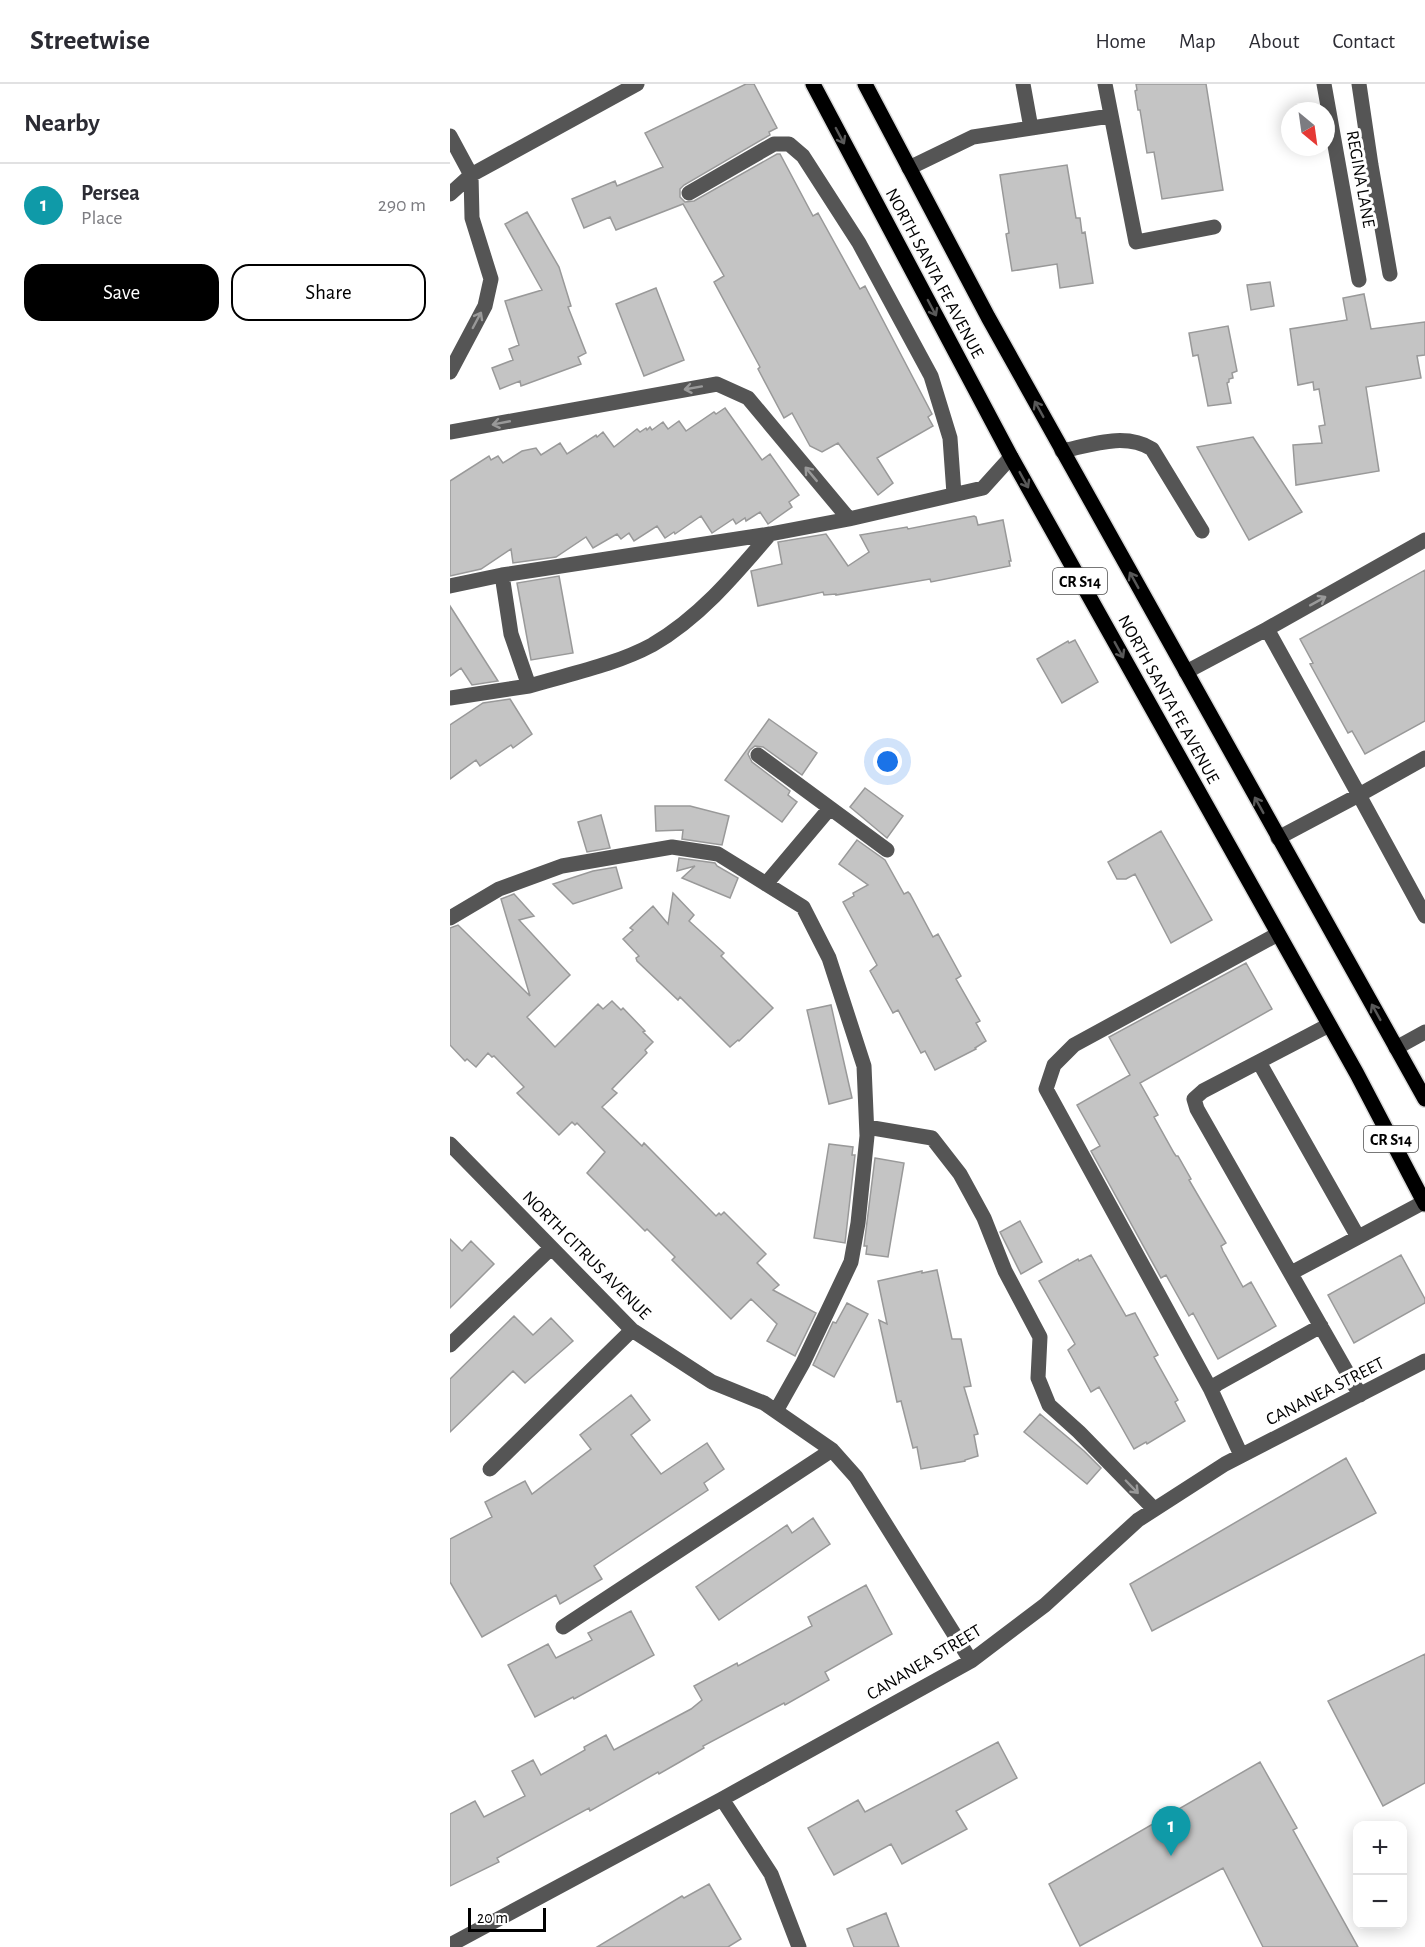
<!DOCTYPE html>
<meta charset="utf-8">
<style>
body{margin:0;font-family:"Alegreya Sans",sans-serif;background:#f2f2f3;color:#2b2b33}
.controls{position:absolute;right:18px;bottom:18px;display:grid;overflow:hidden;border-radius:12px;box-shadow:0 3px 15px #0003}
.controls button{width:54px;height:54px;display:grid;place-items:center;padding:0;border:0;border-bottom:2px solid #e1e1e2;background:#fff;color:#2b2b33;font:30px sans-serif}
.compass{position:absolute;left:831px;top:18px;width:54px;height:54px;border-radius:50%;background:#fff;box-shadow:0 3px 15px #0003;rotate:151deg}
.scale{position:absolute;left:18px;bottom:15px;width:78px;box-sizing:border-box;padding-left:6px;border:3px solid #000;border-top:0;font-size:16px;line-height:21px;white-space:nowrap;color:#000;-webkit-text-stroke:4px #fff;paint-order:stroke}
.you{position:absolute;left:438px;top:678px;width:21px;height:21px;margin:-15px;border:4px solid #fff;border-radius:50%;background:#1a73e8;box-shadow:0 0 0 9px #1a73e833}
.badge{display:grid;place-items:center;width:39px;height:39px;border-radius:50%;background:#000;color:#fff;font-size:20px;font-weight:700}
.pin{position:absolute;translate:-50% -50px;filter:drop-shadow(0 2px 3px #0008)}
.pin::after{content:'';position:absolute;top:32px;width:21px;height:18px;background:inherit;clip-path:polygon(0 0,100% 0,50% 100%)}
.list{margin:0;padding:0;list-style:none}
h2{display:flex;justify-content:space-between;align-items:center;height:78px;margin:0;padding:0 24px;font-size:26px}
h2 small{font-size:20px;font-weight:400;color:#7c7c81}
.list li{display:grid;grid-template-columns:39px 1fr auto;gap:18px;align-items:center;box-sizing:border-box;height:84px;padding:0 24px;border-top:2px solid #e1e1e2}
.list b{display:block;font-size:22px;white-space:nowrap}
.list p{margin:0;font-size:20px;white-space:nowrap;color:#7c7c81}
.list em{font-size:20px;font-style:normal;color:#7c7c81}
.actions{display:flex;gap:12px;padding:18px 24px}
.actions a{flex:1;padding:14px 0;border:2px solid #000;border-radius:18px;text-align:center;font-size:21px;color:#000}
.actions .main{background:#000;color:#fff}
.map{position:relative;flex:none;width:975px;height:1863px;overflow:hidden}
header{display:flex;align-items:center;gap:36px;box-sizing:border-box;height:84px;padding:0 30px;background:#fff;border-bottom:2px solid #e1e1e2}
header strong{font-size:28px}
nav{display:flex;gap:33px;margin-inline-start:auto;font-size:21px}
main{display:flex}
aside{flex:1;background:#fff}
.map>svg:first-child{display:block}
</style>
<header>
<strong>Streetwise</strong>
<nav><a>Home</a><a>Map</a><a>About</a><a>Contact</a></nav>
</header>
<main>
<aside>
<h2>Nearby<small></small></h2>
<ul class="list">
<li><span class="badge" style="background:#0f9aa8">1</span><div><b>Persea</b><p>Place</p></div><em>290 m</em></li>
</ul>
<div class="actions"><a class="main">Save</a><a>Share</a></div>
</aside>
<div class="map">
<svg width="975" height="1863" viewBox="0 0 975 1863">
<rect width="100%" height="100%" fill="#fff"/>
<!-- building -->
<path fill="#c4c4c4" stroke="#999" stroke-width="1.5" d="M296,0h8l23,44 -8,4 1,3 -86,50 -4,4v8l5,5 9,-1 83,-47h3l33,62 5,-3 42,76 5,-3 67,128 -4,3 5,9 -56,32 16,25 -15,12 -40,-52 -16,9 -12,-6 -18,-33 -8,5 -26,-49 2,-2 -46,-85 10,-6 -41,-72 -67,26 -6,-13 -26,11 -12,-29 43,-18 2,5 46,-19 -18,-34z
M686,0h70l17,106 -61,9 -8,-47 -7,1 -7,-43h-2l-3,-19 2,-1z
M617,81l9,53h4l2,15 3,-1 8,51 -33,5 -3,-24 -45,7 -6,-37 3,-1 -9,-58z
M77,128l32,55 12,39 -3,1 18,46 -8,4 3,7 -60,22 -1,-5 -20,8 -8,-21 21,-8 -4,-11 10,-4 -14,-44 37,-11 -37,-66z
M820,198l4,24 -23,4 -4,-25z
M206,204l28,72 -40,16 -28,-72z
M914,210l7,35 54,-7v33l-8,1 4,22 -55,9 13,84 -83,14 -3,-40 29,-2 -3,-17 6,-1 -6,-36 -5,1 -1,-8 -15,3 -8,-56 57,-9 -4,-22z
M778,242l9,45 -5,2 1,5 -4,1v3l-2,1 4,20 -23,3 -10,-51 -5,1 -4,-23z
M275,324l37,52 8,-6 29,41 -10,7 3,5 -24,17 -8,-12 -14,9 -1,-3 -9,6 -3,-5 -21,14 -11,-17 -26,18 -1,-2 -9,6 -8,-12 -23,15 -5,-8 -8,6 -4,-5 -24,14 -7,-11 -30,20 -43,6 -2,-14 -30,20 -31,7v-95l39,-25 2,4 7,-4 5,7 19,-12 14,-3 5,7 19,-12 7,11 29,-19 1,2 6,-5 11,15 23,-18 3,3 6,-4 1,2 3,-3 2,3 11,-8 5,7 11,-8 7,10 28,-19 2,2z
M803,353l49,75 -53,28 -52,-93z
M524,432l2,1 2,8 25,-5 8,41h-2l1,5 -79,16 -1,-3 -94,16v-1l-12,1 -1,-3 -65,14 -7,-35 31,-7 -4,-22 48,-8 22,32 21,-14 -9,-17 47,-8 1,2z
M975,486v151l-60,33 -13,-23 -4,2 -38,-69 3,-1 -13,-24z
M109,492l14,77 -42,7 -14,-77z
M0,522l48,75 -26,4 -11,-17 -11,8z
M625,556l23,42 -36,21 -25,-44 31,-18 1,2z
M60,615l22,35 -19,14 -2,-3 -31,21 -4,-6 -26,19v-54l33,-22z
M319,635l48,34 -15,22 -39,-28 -8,-1 -5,4 -2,4 4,8 38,29 -2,4 9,7 -15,20 -57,-42z
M415,704l38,28 -16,22 -37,-31z
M205,722h35l39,10 -7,29 -40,-6 1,-9 -27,1z
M151,731l9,33 -23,4 -9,-30z
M711,747l51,89 -41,23 -36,-69 -9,5h-9l-9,-17z
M407,756l28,20 19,34 4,-2 2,2 23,43 5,-3 23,42 -5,3 24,42 -4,2 10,18 -11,7 1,1 -41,21 -10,-19 -4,2 -23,-43 -5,3 -23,-42 7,-6 -34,-63 11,-6 -1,-3 15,-8 -29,-21z
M229,774l36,5 2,3 21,12 -8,20 -48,-20 13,-12 -18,5z
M166,783l6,21 -49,16 -20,-20 40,-13z
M223,809l21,22 -5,6 35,32 -3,3 52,52 -34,33 -1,-1 -8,7 -50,-50 -2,3 -41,-39 -1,-3 3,-2 -16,-17 10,-9 -3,-2 23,-22 15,18z
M64,810l20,22 -15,4 51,55 -43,42 28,30 43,-43 5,5 9,-8 9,9 2,-2 22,23 -2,1 10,10 -8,8 2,3 -35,36 5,4 -15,14 40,39 2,-3 72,73 3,-3 2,2 3,-3 42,42 -9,9 22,22 -6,5 43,23 -21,43 -28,-15 10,-17 -26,-25 -20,20 -59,-59 3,-3 -28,-28 -2,2 -58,-58 18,-21 -28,-29 -2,2 -3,-3 -13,13 -42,-42 7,-6 -30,-31 -2,1 -4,-4 -12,14 -9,-8 -2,2 -15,-16v-117l8,-3 72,71 -29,-97z
M796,879l26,46 -132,74 18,32 -4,2 20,36 2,3h2l13,23 -2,1 37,63 -5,3 2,5 20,36 8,-5 25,44 -58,33 -25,-46 -4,3 -23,-41 -5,3 -70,-127 9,-5 -23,-41 53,-30 -21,-38z
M381,921l21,93 -23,6 -22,-94z
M379,1060l24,3 -1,8h3l-10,88 -31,-5z
M425,1074l29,5 -16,94 -22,-3 1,-8h-3z
M570,1137l22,41 -21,12 -21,-42z
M0,1155l12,12 9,-10 23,23 -44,44z
M641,1171l35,61 9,-3 23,42 -4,2 24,43 -3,2 10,19 -38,23 -1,-2 -12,7 -35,-62 -8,5 -23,-42 7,-6 -36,-63 39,-22 1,2z
M951,1171l24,44v4l-71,40 -26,-48z
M487,1186l15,69h9l10,47 -7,1 14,47 -4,1 4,21 -13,4v1l-44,8 -4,-22 -4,1 -12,-47 -4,1 -18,-82 8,4 -9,-43 44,-10v2z
M397,1219l21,11 -34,63 -21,-12 20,-43 3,1z
M64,1232l19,19 18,-17 22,23 -48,42 -12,-12 -63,61v-53z
M181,1311l19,25 -19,15 30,39 46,-31 17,26 -20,14 4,7 -114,76 8,13 -42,25 -4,-9 -74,42 -32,-55v-43l42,-22 -7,-15 40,-21 7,13 59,-45 -11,-14z
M590,1330l44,37 17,17 -14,16 -63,-52z
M896,1374l30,55 -224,118 -22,-47z
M363,1434l17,26 -111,76 -23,-33 91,-62 5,8z
M416,1501l26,49 -67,38 4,8 -44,25 -1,-2 -81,43 1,2 -26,15 -19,11 -1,-2 -68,39 -1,-3 -92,50 2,4 -49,24v-72l25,-13 9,16 41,-21 -13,-25 21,-11 8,15 44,-25 -1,-3 22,-12 8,15 77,-41 11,-9 -8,-14 43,-23 1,3 74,-40 -4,-9z
M181,1527l23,44 -80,44 -1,-2 -38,20 -27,-52 40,-21 8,14 36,-18 -4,-7z
M975,1570v129l-42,23 -55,-105z
M548,1658l19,36 -61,33 11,18 -65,35 -11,-20 -57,31 -26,-47 50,-28 7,12z
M810,1678l37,66 -4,2 65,117h-95l-40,-79 -143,78 -31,-62z
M259,1800l32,55 -13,8h-131l85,-51 2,2z
M436,1829l13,34h-45l-7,-18z"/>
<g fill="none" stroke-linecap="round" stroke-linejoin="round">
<!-- major casing -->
<g stroke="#dbdbdb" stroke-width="18">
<path id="major" d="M363,0l198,373 346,617 68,130
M415,0l123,233 437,782"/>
</g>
<!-- minor -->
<path stroke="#555" stroke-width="15" d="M573,0l8,44
M655,0l31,158 78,-15
M874,0l35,196
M909,0l12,81 19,109
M0,52l21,39 1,43 19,61 -6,27 -35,66
M459,84l64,-31 137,-21
M239,109l85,-49h15l14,12 56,87 72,133 19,62 4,56
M0,110l21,-19 166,-91
M0,348l267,-48 31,14 101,121
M612,367c29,-6 63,-19 90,-2l50,82
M52,491l268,-41 79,-15 134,-31 28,-31
M0,502l52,-11 9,59 18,52 -79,12
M817,545l158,-89
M736,588l81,-43 92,166 66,-37
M79,602c40,-12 86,-21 123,-41 47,-27 83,-70 118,-111
M308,671l129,95
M828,754l81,-43 66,121
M316,800l64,-76
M0,834l49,-29 63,-23 110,-19 46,7 85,53 26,51 35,108 3,70 -9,87 -7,39 -48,101 -27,48
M879,941l-126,66 -9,8 3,10 163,286
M946,964l29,-16
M809,978l99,175
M417,1043l65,11 28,36 24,44 21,53 35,66 -2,41 11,27 30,27 75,77
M0,1060l182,186 80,52 52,21 68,47 24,27 115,184
M841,1189l133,-71
M0,1261l101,-97
M761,1306l-165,-301 8,-24 20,-20 204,-111
M791,1371l-30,-65 6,-6 104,-58
M40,1385l142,-139
M113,1543l269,-177
M272,1715l49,75 28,73
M0,1861l272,-146 249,-138 74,-56 93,-85 87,-56 200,-103"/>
<!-- major -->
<use href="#major" stroke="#000" stroke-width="15"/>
</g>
<!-- one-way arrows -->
<defs><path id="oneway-shaft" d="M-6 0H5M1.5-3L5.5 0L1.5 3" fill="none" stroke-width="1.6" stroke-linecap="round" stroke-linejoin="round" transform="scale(1.5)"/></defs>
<g stroke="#595959">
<use href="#oneway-shaft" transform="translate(390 52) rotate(62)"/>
<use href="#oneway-shaft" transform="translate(482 224) rotate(62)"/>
<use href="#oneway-shaft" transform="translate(589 325) rotate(-119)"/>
<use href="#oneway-shaft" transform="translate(574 396) rotate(61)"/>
<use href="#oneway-shaft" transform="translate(684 496) rotate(-119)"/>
<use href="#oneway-shaft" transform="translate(669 566) rotate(61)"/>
<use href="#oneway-shaft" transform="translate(809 721) rotate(-119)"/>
<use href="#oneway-shaft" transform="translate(926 928) rotate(-119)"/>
</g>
<g stroke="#999">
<use href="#oneway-shaft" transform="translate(27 236) rotate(-62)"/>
<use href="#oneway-shaft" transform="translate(243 304) rotate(170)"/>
<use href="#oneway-shaft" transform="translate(51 339) rotate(169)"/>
<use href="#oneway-shaft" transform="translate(361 390) rotate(-130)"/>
<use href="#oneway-shaft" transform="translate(868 517) rotate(-29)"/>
<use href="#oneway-shaft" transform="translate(682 1403) rotate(46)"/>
</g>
<g text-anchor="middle" stroke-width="6" stroke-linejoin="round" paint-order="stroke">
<!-- shield labels -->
<g fill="#fff" stroke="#4c4c4c" stroke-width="1.5">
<rect x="603" y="484" width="54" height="26" rx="4.5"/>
<rect x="914" y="1042" width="54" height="26" rx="4.5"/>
</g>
<g font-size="16" font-weight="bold" fill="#000">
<text x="630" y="503">CR S14</text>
<text x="941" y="1061">CR S14</text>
</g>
<!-- street labels -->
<g font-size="18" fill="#000" stroke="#fff">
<text transform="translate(911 95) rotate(80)" y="6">REGINA LANE</text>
<text transform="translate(485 189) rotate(62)" y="6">NORTH SANTA FE AVENUE</text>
<text transform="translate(719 615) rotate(61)" y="6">NORTH SANTA FE AVENUE</text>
<text transform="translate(137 1171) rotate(45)" y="6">NORTH CITRUS AVENUE</text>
<text transform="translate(875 1307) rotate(-27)" y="6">CANANEA STREET</text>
<text transform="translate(474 1578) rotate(-31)" y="6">CANANEA STREET</text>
</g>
</g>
</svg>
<div class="controls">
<button>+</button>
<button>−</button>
</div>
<svg class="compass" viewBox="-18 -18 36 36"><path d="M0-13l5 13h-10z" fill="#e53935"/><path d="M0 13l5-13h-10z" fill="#7c7c81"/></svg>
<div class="scale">20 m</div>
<div class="you"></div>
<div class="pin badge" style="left:721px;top:1772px;background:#0f9aa8">1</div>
</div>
</main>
